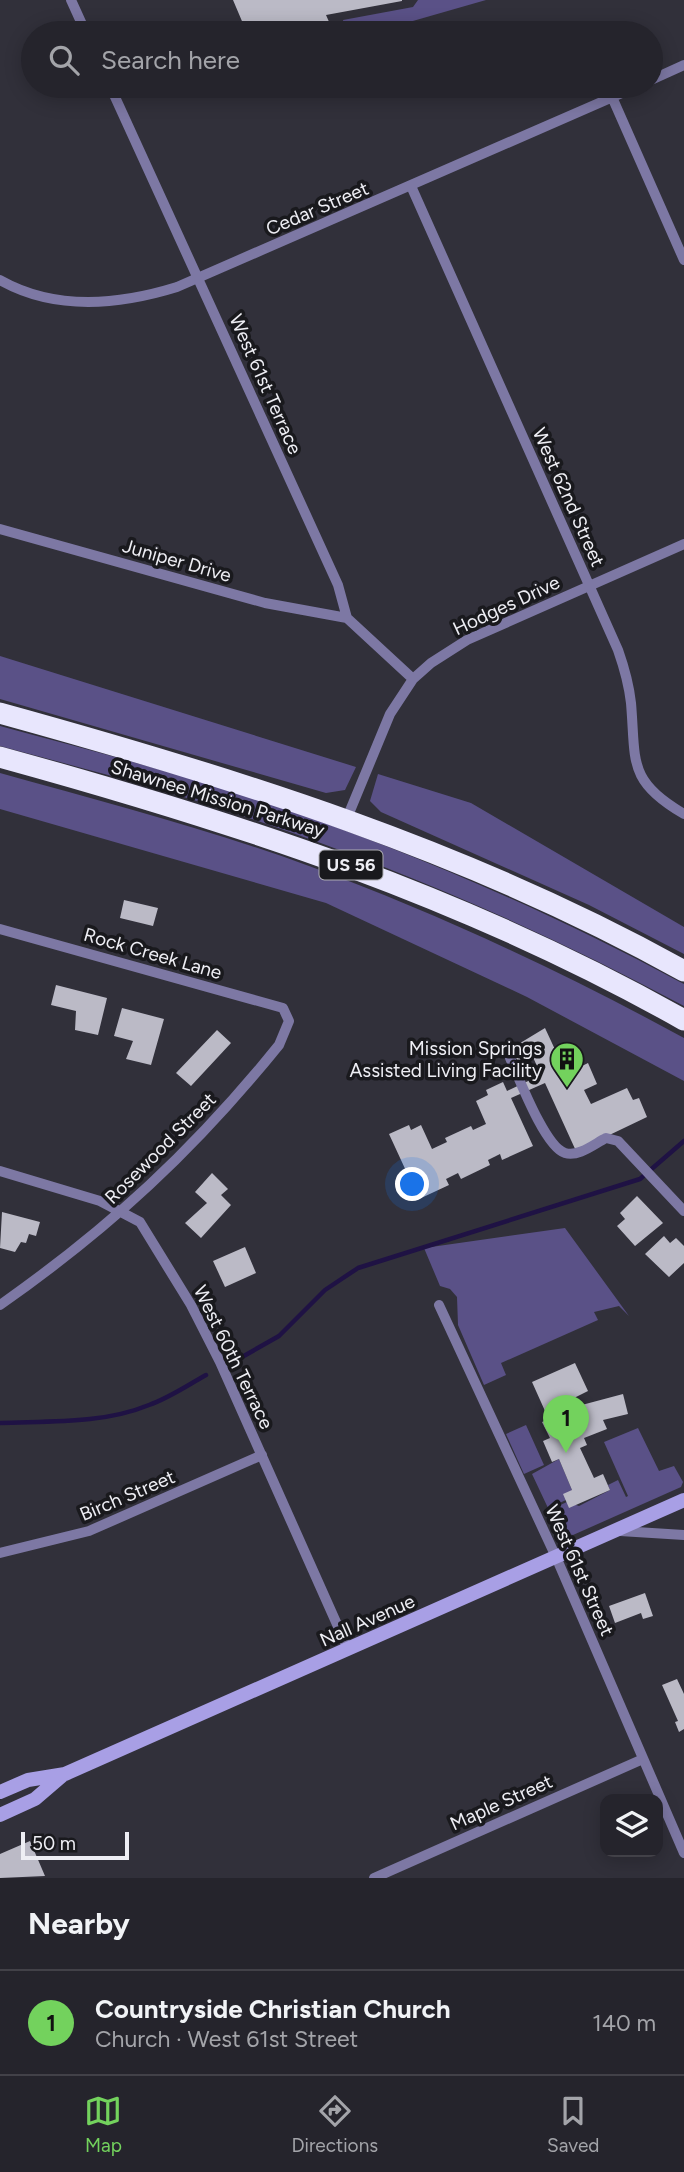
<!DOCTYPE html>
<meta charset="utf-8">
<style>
body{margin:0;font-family:Figtree,sans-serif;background:#313038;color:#f1f3f6}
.controls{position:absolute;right:21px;bottom:21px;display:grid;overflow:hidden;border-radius:14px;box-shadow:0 4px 18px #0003}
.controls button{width:63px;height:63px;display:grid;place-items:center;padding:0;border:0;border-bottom:2px solid #424148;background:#25242c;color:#f1f3f6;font:35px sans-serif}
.scale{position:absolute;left:21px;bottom:18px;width:108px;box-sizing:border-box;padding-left:7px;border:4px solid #eeeef4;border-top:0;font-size:19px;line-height:24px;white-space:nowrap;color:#eeeef4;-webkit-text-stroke:5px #19191d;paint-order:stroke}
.you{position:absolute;left:413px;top:1185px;width:24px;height:24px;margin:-18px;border:5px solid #fff;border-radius:50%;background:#1a73e8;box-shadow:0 0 0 10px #1a73e833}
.badge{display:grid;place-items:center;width:46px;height:46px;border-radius:50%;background:#73d25d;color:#111;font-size:23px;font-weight:700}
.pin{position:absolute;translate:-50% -58px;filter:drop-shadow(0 2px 4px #0008)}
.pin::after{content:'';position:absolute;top:37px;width:24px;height:21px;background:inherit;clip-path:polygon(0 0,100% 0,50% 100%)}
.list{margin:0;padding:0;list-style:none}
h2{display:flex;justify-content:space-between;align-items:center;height:91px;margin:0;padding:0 28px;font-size:30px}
h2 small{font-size:23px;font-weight:400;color:#a3a4a9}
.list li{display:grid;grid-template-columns:46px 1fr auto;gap:21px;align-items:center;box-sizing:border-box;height:105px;padding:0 28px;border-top:2px solid #424148}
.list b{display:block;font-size:26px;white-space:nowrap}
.list p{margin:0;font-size:23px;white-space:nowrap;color:#a3a4a9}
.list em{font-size:23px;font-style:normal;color:#a3a4a9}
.icon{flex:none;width:38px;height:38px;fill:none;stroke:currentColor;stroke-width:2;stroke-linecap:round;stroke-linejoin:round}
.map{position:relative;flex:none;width:684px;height:1878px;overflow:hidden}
.search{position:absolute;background:#25242c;box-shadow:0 4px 18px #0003;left:21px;right:21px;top:21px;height:77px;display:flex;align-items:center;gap:18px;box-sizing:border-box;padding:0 24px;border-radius:38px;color:#a3a4a9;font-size:26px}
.sheet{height:196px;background:#25242c}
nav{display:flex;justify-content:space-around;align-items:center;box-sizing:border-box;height:98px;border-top:2px solid #424148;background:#25242c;font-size:19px;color:#a3a4a9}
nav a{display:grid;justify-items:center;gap:4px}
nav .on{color:#73d25d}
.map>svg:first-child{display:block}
</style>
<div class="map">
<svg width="684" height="1878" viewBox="0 0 684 1878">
<rect width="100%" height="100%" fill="#31303a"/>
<!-- green -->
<path fill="#5a5187" d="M418,0h68l-115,33h-26l-2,-13 70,-13z
M0,656l356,111 -11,23 -19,3 -326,-94z
M0,726c89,24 178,47 266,76 142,49 281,108 414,180l4,2v22c-138,-74 -280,-136 -429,-186 -84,-29 -169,-51 -255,-74z
M0,773c104,29 208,56 309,93 130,48 254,106 375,172v43l-157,-84 -201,-94 -326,-94z
M378,774l93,29 213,124v27l-95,-49 -208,-93 -11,-11z
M565,1228l64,88 -10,-10 -25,6 4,8 -97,43 5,12 -22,10 -26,-60 -1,-28 -7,-8 -10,-3 -16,-38z
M526,1425l18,40 -20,9 -18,-40z
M638,1428l21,43 15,-5 9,16 -2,5 -108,48 -13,-3 -11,-22 18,-8 12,4 31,-16 -2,-5 10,-5 8,17 2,-1 -24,-54z
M559,1459l13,31 -6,10 -18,8 -16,-34z"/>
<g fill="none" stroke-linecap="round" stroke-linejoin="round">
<!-- stream -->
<path stroke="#1f1244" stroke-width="4.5" d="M235,1361l44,-25 46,-46 33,-22 282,-89 44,-38
M0,1423c49,-2 103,1 149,-18 20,-7 39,-20 57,-30"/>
</g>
<!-- building -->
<path fill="#bbbac6" d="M233,0h169v1l-76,14 8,18h-87z
M124,900l34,8 -5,18 -33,-8z
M56,985l51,13 -9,37 -23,-5 1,-19 -25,-6z
M122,1008l42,11 -13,46 -25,-6 7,-18 -19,-5z
M545,1028l13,28 9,-5 9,18 12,-6 9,21 -13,6 7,14 36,-16 6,12 6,-2 8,19 -71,34 -31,-68 -34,15 22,48 -31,14 -2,-6 -12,6 2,5 -29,14 -3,-6 -12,6 3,6 -30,14 -30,-65 20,-9 2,5 10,-5 11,24 15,-7 -2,-4 26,-12 2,4 13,-6 -10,-23 12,-6 -2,-5 17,-8 4,9 34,-16 -9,-20 -14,7 -6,-14z
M217,1030l14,13 -40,43 -15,-13z
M212,1173l16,16 -7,6 10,10 -30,33 -16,-15 22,-20 -12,-11z
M637,1196l26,27 -28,23 -18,-20 8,-7 -5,-6z
M2,1212l38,10 -4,14 -7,-2 -3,9 -5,-1 -6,10 -15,-4z
M664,1236l6,7 6,-5 8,8v17l-15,14 -24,-23z
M245,1247l11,26 -31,14 -12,-26z
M575,1363l13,28 -16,8 2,5 4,2 45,-12 5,20 -25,6 4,9 -23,9 3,7 -7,3 14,30 9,-4 7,16 -41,18 -6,-14 9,-4 -13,-31 -7,3 -9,-21 7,-3 -8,-16 23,-10 -2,-3 -5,3 -3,-5 -10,4 -13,-29z
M645,1593l8,23 -10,3 -2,-6 -26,10 -6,-17z
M677,1679l7,15v35l-5,3 -4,-10 3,-1 -16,-36z
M30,1841l15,35 -45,2v-24z"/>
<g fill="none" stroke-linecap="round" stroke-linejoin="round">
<!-- street -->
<path stroke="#7d78a4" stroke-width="10" d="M71,0l15,33
M651,80l33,-15
M110,86l228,499 9,33 66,61
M612,97l72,163
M411,186l207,464c6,17 11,35 13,53 5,58 -4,78 53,111
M0,280c55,31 119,25 177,7l461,-201
M0,529l265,74 82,15
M347,818l43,-104 23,-35 18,-16 36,-23 217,-96
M0,929l283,79 6,13 -10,24c-85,105 -168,182 -279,260
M510,1058c9,20 35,89 55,95 14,4 29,-9 41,-15l12,3 66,70
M0,1171l100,30 40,21 51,83 29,57 128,287
M439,1305l117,252 128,296
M620,1531l64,4
M0,1553l89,-22 173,-76
M374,1878l269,-119"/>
<!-- secondary -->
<path stroke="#a89fe5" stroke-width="14" d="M0,1792l28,-12 37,-6 619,-274
M0,1815l35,-16 28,-24"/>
<!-- highway -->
<path stroke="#e8e6fd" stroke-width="21" d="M0,713c236,65 469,138 684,258
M0,757c240,66 466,140 684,263"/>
</g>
<!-- icons -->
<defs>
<g id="building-pin" transform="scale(1.75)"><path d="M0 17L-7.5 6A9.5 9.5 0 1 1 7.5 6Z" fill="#73d25d" stroke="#19191d"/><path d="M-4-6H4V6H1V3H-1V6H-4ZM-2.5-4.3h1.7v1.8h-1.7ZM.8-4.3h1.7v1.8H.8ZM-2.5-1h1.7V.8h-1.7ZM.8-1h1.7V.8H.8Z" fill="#111"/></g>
</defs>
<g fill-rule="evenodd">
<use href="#building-pin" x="567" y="1059"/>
</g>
<g text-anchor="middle" stroke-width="7" stroke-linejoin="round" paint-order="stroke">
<!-- shield labels -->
<rect fill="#19191d" stroke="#aeaeb4" stroke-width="2" x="319.5" y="850.5" width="63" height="29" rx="5"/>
<g font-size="18" font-weight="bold" fill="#eeeef4">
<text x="351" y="871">US 56</text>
</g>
<!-- street labels -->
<g font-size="19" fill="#eeeef4" stroke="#19191d">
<text transform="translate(317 208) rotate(-23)" y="7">Cedar Street</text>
<text transform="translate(266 384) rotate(66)" y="7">West 61st Terrace</text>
<text transform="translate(569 497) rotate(66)" y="7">West 62nd Street</text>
<text transform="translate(177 560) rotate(16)" y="7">Juniper Drive</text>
<text transform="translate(506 605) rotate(-25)" y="7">Hodges Drive</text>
<text transform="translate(218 798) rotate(17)" y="7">Shawnee Mission Parkway</text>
<text transform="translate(153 953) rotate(16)" y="7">Rock Creek Lane</text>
<text transform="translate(160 1148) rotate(-45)" y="7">Rosewood Street</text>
<text transform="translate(234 1357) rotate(64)" y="7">West 60th Terrace</text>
<text transform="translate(127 1495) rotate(-23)" y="7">Birch Street</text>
<text transform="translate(580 1570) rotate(66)" y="7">West 61st Street</text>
<text transform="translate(367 1620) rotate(-24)" y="7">Nall Avenue</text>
<text transform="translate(501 1802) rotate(-24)" y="7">Maple Street</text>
</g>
<!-- poi labels -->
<g font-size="19" fill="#eeeef4" stroke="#19191d" text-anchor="end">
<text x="542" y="1055">Mission Springs<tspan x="542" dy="22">Assisted Living Facility</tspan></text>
</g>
</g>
</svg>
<div class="controls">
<button><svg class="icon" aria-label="layers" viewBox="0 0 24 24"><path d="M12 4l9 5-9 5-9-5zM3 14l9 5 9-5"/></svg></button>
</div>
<div class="scale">50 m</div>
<div class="you"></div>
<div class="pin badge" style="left:566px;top:1453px">1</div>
<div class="search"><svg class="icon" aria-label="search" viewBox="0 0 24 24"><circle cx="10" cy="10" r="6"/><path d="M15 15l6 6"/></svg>Search here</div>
</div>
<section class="sheet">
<h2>Nearby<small></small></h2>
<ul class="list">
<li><span class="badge">1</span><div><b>Countryside Christian Church</b><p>Church · West 61st Street</p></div><em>140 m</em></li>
</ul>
</section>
<nav>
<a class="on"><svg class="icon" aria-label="map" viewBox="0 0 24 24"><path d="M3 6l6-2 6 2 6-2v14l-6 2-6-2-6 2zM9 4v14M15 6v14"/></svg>Map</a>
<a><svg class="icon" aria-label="directions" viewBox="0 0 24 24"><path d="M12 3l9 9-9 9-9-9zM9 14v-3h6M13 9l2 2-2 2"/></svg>Directions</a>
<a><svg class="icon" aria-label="saved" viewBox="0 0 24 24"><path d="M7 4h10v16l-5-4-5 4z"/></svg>Saved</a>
</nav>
